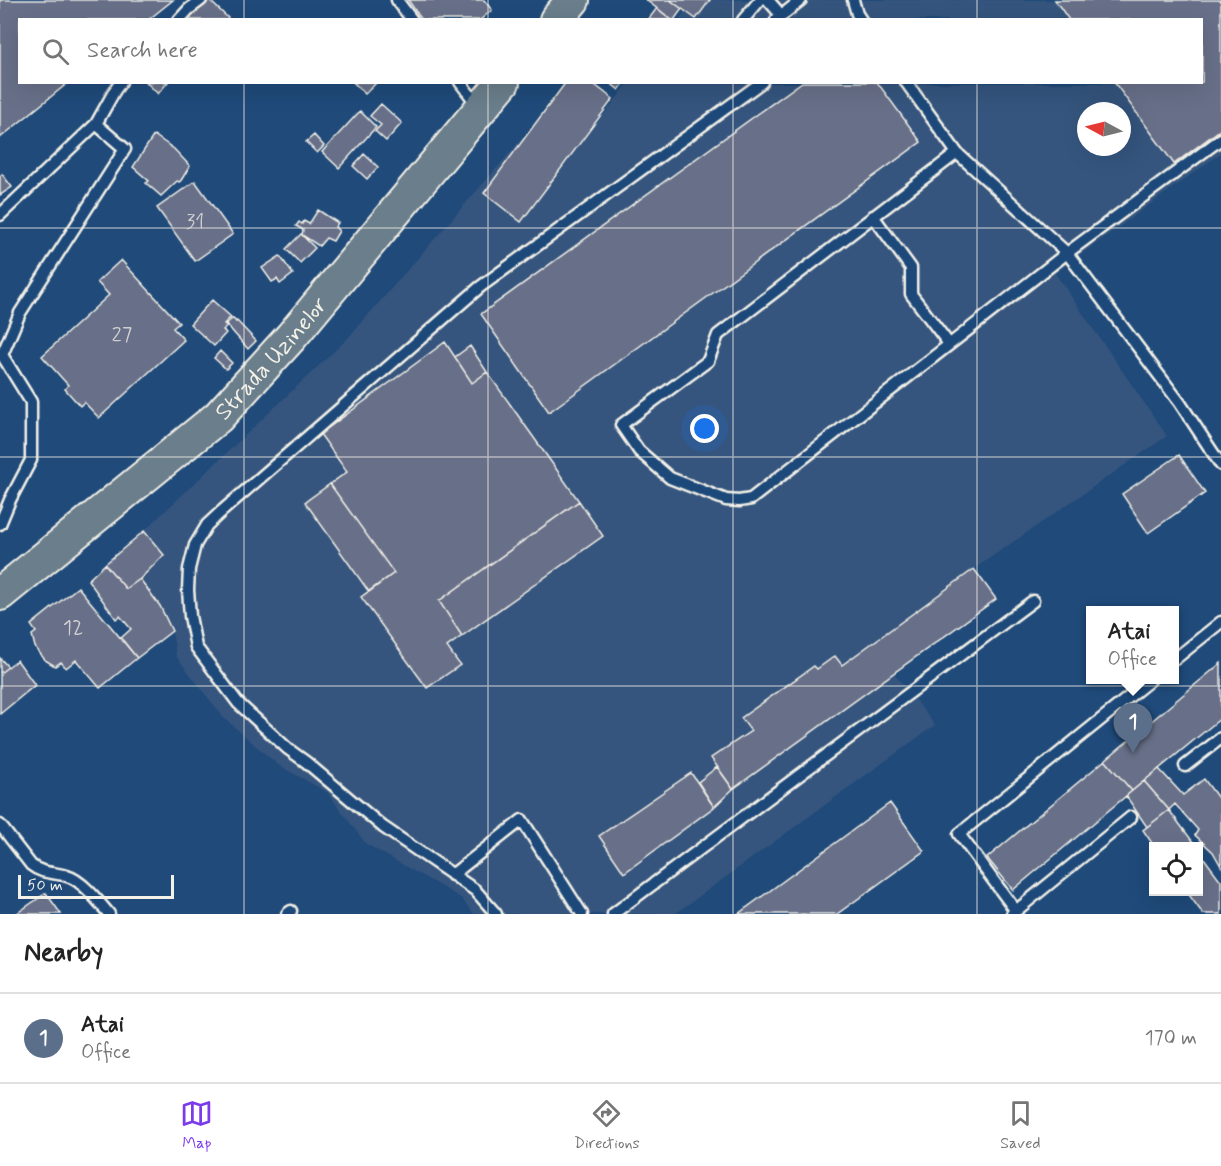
<!DOCTYPE html>
<style>
body{margin:0;font-family:Mynerve,sans-serif;background:#f6f6f6;color:#222}
.controls{position:absolute;right:18px;bottom:18px;display:grid;overflow:hidden;border-radius:0px;box-shadow:0 6px 24px #0002}
.controls button{width:54px;height:54px;display:grid;place-items:center;padding:0;border:0;border-bottom:2px solid #e0e0e0;background:#fff;color:#222;font:30px sans-serif}
.compass{position:absolute;left:1077px;top:102px;width:54px;height:54px;border-radius:50%;background:#fff;box-shadow:0 6px 24px #0002;rotate:277deg}
.scale{position:absolute;left:18px;bottom:15px;width:156px;box-sizing:border-box;padding-left:6px;border:3px solid #f4f1e8;border-top:0;font-size:16px;line-height:21px;white-space:nowrap;color:#f4f1e8;-webkit-text-stroke:4px #1f4a7a;paint-order:stroke}
.you{position:absolute;left:705px;top:429px;width:21px;height:21px;margin:-15px;border:4px solid #fff;border-radius:50%;background:#1a73e8;box-shadow:0 0 0 9px #1a73e833}
.badge{display:grid;place-items:center;width:39px;height:39px;border-radius:50%;background:#7c3aed;color:#fff;font-size:20px;font-weight:700}
.pin{position:absolute;translate:-50% -50px;filter:drop-shadow(0 2px 3px #0008)}
.pin::after{content:'';position:absolute;top:32px;width:21px;height:18px;background:inherit;clip-path:polygon(0 0,100% 0,50% 100%)}
.popup{position:absolute;left:1086px;top:606px;width:93px;height:78px;box-sizing:border-box;display:grid;place-content:center;border-radius:0px;background:#fff;filter:drop-shadow(0 2px 4px #0005);font-size:20px;white-space:nowrap;color:#767676}
.popup b{font-size:22px;color:#222}
.popup::after{content:'';position:absolute;left:50%;top:100%;margin-left:-12px;border:12px solid transparent;border-top-color:#fff}
.list{margin:0;padding:0;list-style:none}
h2{display:flex;justify-content:space-between;align-items:center;height:78px;margin:0;padding:0 24px;font-size:26px}
h2 small{font-size:20px;font-weight:400;color:#767676}
.list li{display:grid;grid-template-columns:39px 1fr auto;gap:18px;align-items:center;box-sizing:border-box;height:90px;padding:0 24px;border-top:2px solid #e0e0e0}
.list b{display:block;font-size:22px;white-space:nowrap}
.list p{margin:0;font-size:20px;white-space:nowrap;color:#767676}
.list em{font-size:20px;font-style:normal;color:#767676}
.icon{flex:none;width:33px;height:33px;fill:none;stroke:currentColor;stroke-width:2;stroke-linecap:round;stroke-linejoin:round}
.map{position:relative;flex:none;width:1221px;height:914px;overflow:hidden}
.search{position:absolute;background:#fff;box-shadow:0 6px 24px #0002;left:18px;right:18px;top:18px;height:66px;display:flex;align-items:center;gap:15px;box-sizing:border-box;padding:0 21px;border-radius:0px;color:#767676;font-size:22px}
.sheet{height:168px;background:#fff}
nav{display:flex;justify-content:space-around;align-items:center;box-sizing:border-box;height:84px;border-top:2px solid #e0e0e0;background:#fff;font-size:16px;color:#767676}
nav a{display:grid;justify-items:center;gap:3px}
nav .on{color:#7c3aed}
.map>svg:first-child{display:block}
</style>
<div class="map">
<svg width="1221" height="914" viewBox="0 0 1221 914">
<rect width="100%" height="100%" fill="#1f4a7a"/>
<filter id="ink" filterUnits="userSpaceOnUse"><feTurbulence type="fractalNoise" baseFrequency=".0167" numOctaves="2"/><feDisplacementMap in="SourceGraphic" scale="12" xChannelSelector="R" yChannelSelector="G"/><feConvolveMatrix kernelMatrix="1 2 1 2 8 2 1 2 1" color-interpolation-filters="sRGB"/></filter>
<g filter="url(#ink)">
<!-- built -->
<path fill="#35557e" fill-rule="evenodd" d="M711,0h407l13,20h-452l6,-9 11,8z
M629,83h546l36,53 10,17 -166,120 112,163 -193,133 -103,75 64,81 -260,189h-201l-13,-16 -95,-54 -39,-52 -49,-27 -55,-48 -47,-61 -4,-25 -12,-25 -20,-27 24,-24 -20,-24 204,-193 188,-215 39,27zM1086,111h36v36h-36z"/>
<!-- building -->
<path fill="#676f89" stroke="#f4f1e8" stroke-width="1.5" d="M0,0h173l-25,20h-128v62h49l-69,56z
M206,0h3l19,18 -2,2h-38z
M408,0h76l8,10 -12,10h-58z
M646,0h24l12,9 -8,11h-2z
M670,0h40l-14,19z
M1055,0h166v129l-47,35 -60,-82h88v-62h-133z
M657,8l15,12h-24z
M146,82h22l-10,12z
M353,82h24l-12,12z
M566,82h25l22,17 -92,123 -37,-29z
M609,82h16l-6,8z
M802,82h75l44,60 -372,270 -68,-98z
M381,104l21,19 -16,18 -11,-10 6,-6 -11,-9z
M360,111l16,16 -37,41 -17,-16z
M154,135l20,14 16,17 -10,16 -3,-1 -16,15 -15,-13 3,-2 -16,-14z
M314,135l10,11 -7,7 -11,-11z
M364,154l14,13 -11,12 -14,-13z
M2,174l10,13 -12,8v-19z
M195,181l38,53 -38,27 -38,-53z
M318,210l20,13 -3,4 4,4 -6,10 -7,-3 -7,8 -17,-11 1,-5 -7,-4 3,-4 3,2 2,-3 5,3z
M301,234l14,14 -15,15 -14,-14z
M280,256l13,18 -13,10 -3,-5 -5,3 -10,-14z
M121,260l58,63 -6,5 11,12 -85,78 -15,-16 -4,4 -15,-17 3,-4 -26,-29 67,-61 -12,-13z
M212,300l19,17 -7,7 3,2 -4,4 3,3 -12,13 -24,-22z
M233,318l3,4 1,-1 19,20 -8,8 -22,-25z
M445,342l27,41 15,-11 92,129 -140,100 23,35 -15,11 13,18 -33,23 -66,-91 33,-24 -64,-89 17,-12 -27,-38z
M470,346l17,26 -15,11 -17,-26z
M220,351l12,12 -6,6 -12,-11z
M1179,455l26,38 -57,40 -26,-39z
M330,484l64,89 -25,19 -64,-90z
M579,501l24,35 -141,100 -23,-35z
M144,531l20,24 -24,24 -14,10 -21,-25z
M105,564l21,25 14,-10 20,27 12,25 -35,27 -16,-20 10,-9 -11,-13 -4,3 -28,-39z
M974,569l22,30 -263,190 -22,-31 40,-27 -10,-13 73,-52 3,3 18,-13 7,9z
M78,587l59,71 -37,30 -24,-28 -10,8 -5,-6 -6,4 -10,-6 -10,-13 -3,-12 4,-3 -5,-7z
M0,658l8,9 -8,6z
M17,660l18,25 -35,29v-41z
M1221,663v55l-89,73 -27,-31z
M1105,760l27,31 -119,99 -26,-32z
M717,767l16,22 -19,18 -16,-25z
M1159,769l24,26 21,-16 17,23v64l-8,-14 -18,-17 3,-5 -23,-26 -6,6 -25,-29z
M691,773l23,34 -90,66 -25,-37z
M1144,781l25,29 -22,17 -21,-31z
M890,803l34,48 -87,63h-99z
M1169,810l27,36h-42l-11,-16z
M1198,850l23,31v33h-18l-16,-22h11z
M46,893l15,21h-45z"/>
<g fill="none" stroke-linecap="round" stroke-linejoin="round">
<!-- lane casing -->
<g stroke="#f4f1e8" stroke-width="15">
<path id="lane" d="M397,0l15,20
M768,0l14,16
M853,0l4,14 4,6
M179,20l10,-11 12,-9
M743,20l17,-20
M776,20l25,-20
M460,82l19,25
M906,82l51,71 110,100 154,-114
M96,124l19,-34 6,-8
M957,153l-239,182 -10,26 -87,64 18,26 31,27 56,22 13,1 12,-2 316,-246 113,150 41,62
M0,215l96,-91 29,25 -105,164 -18,42 29,47v58l-21,40 -10,24
M873,216l38,52v26l38,50
M1175,659l46,-37
M1185,766l36,-28
M0,825l31,40c11,9 23,7 36,11 15,4 32,26 42,38
M452,875l70,-55 60,94
M1016,911l-57,-77 191,-154
M287,914l4,-3
M496,914l-21,-24 -92,-63 -77,-65 -18,-13 -50,-46 -42,-56 -6,-31 -2,-26 1,-21 6,-24 12,-20 15,-14 258,-224 282,-205
M613,914l420,-313
M1012,914l119,-97"/>
</g>
<!-- primary casing -->
<g stroke="#f4f1e8" stroke-width="36">
<g id="primary">
<path d="M556,20l17,-20"/>
<path id="s1" d="M0,594l218,-177 73,-80 212,-255"/>
</g>
</g>
<!-- lane -->
<use href="#lane" stroke="#1f4a7a" stroke-width="10"/>
<!-- primary -->
<use href="#primary" stroke="#6b7e8b" stroke-width="32"/>
</g>
</g>
<!-- grid -->
<path fill="none" stroke="#f4f1e8" stroke-width="1.5" stroke-opacity="0.55" d="M244,0v20M488,0v20M733,0v20M977,0v20M244,82v832M488,82v832M733,82v832M977,82v832M0,228h1221M0,457h1221M0,686h1221"/>
<g text-anchor="middle" stroke-width="6" stroke-linejoin="round" paint-order="stroke">
<!-- number labels -->
<g font-size="21" fill="#d1d0d0">
<text x="195" y="228">31</text>
<text x="122" y="341">27</text>
<text x="73" y="634">12</text>
</g>
<!-- street labels -->
<g font-size="24" fill="#f4f1e8" stroke="#1f4a7a">
<text dy="8" stroke="none"><textPath href="#s1" startOffset="360">Strada Uzinelor</textPath></text>
</g>
</g>
</svg>
<div class="controls">
<button><svg class="icon" aria-label="locate" viewBox="0 0 24 24"><circle cx="12" cy="12" r="6"/><path d="M12 2v4M12 18v4M2 12h4M18 12h4"/></svg></button>
</div>
<svg class="compass" viewBox="-18 -18 36 36"><path d="M0-13l5 13h-10z" fill="#e53935"/><path d="M0 13l5-13h-10z" fill="#767676"/></svg>
<div class="scale">50 m</div>
<div class="you"></div>
<div class="pin badge" style="left:1133px;top:753px;background:#5c6f8a">1</div>
<div class="popup"><b>Atai</b>Office</div>
<div class="search"><svg class="icon" aria-label="search" viewBox="0 0 24 24"><circle cx="10" cy="10" r="6"/><path d="M15 15l6 6"/></svg>Search here</div>
</div>
<section class="sheet">
<h2>Nearby<small></small></h2>
<ul class="list">
<li><span class="badge" style="background:#5c6f8a">1</span><div><b>Atai</b><p>Office</p></div><em>170 m</em></li>
</ul>
</section>
<nav>
<a class="on"><svg class="icon" aria-label="map" viewBox="0 0 24 24"><path d="M3 6l6-2 6 2 6-2v14l-6 2-6-2-6 2zM9 4v14M15 6v14"/></svg>Map</a>
<a><svg class="icon" aria-label="directions" viewBox="0 0 24 24"><path d="M12 3l9 9-9 9-9-9zM9 14v-3h6M13 9l2 2-2 2"/></svg>Directions</a>
<a><svg class="icon" aria-label="saved" viewBox="0 0 24 24"><path d="M7 4h10v16l-5-4-5 4z"/></svg>Saved</a>
</nav>
